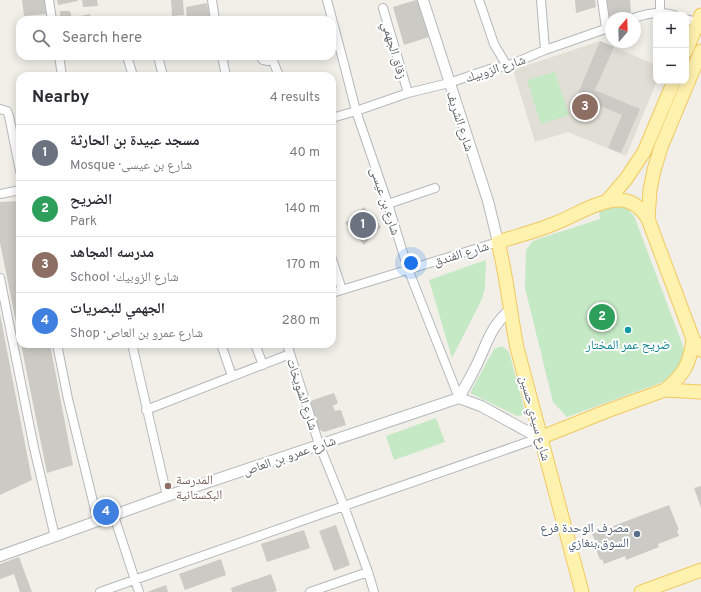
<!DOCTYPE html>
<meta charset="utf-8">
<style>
body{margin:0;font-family:Overpass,"Noto Naskh Arabic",sans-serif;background:#f7f7f7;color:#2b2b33}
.controls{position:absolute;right:12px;top:12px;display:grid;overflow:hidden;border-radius:8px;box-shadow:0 2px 10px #0003}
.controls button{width:36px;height:36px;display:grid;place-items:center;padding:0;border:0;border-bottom:1px solid #e1e1e2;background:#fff;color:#2b2b33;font:20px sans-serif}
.compass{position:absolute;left:605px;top:12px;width:36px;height:36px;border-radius:50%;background:#fff;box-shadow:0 2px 10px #0003;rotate:19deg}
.you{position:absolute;left:411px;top:263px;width:14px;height:14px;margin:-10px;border:3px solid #fff;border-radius:50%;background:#1a73e8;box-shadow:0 0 0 6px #1a73e833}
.badge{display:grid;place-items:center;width:26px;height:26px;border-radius:50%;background:#ea4335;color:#fff;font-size:13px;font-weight:700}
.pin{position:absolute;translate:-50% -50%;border:2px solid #fff;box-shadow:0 1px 4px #0006}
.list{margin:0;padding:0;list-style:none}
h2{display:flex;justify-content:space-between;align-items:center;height:52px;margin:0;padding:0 16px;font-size:17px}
h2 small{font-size:13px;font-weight:400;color:#7c7c81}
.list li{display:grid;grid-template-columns:26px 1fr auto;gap:12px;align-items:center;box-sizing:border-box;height:56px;padding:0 16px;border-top:1px solid #e1e1e2}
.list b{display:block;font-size:15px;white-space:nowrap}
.list p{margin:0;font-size:13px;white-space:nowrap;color:#7c7c81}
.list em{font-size:13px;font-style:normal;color:#7c7c81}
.icon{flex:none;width:22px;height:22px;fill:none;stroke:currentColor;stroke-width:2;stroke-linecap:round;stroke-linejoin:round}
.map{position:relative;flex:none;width:701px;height:592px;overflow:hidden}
.search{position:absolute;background:#fff;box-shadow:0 2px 10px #0003;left:16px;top:16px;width:320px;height:44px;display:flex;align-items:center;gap:10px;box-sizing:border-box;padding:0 14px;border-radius:12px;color:#7c7c81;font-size:15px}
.panel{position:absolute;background:#fff;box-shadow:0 2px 10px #0003;left:16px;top:72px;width:320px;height:276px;border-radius:12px}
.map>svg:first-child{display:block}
</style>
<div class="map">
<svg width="701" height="592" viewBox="0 0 701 592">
<rect width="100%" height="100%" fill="#f1efe8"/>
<!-- education -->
<path fill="#e1ded6" d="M600,41l56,24 1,16 -31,75 -58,-24 -33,10 -22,-72z"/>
<!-- green -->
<path fill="#c5e8c5" d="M555,72l14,43 -28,9 -14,-44z
M606,206l20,1 8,9 49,130 2,12 -11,20 -107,39 -14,-15 -28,-114 1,-38 6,-8 6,-3 62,-20 -1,-9z
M486,260l-1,27 -3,12 -30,59 -23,-78z
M502,346l7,6 17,63 -9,1 -47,-23 24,-44z
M436,418l9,24 -51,18 -8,-24z"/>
<!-- building -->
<path fill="#cccac5" d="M22,0h23l1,14 -22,2z
M57,0h21v1l-20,4z
M82,0h15l1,6 -15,1z
M171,0h12l1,15 -12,1z
M416,0h2l11,37 -25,8 -11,-38z
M575,0h20l1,7 -20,6z
M605,0h25l1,13 -24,4z
M207,3l3,15 -8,2h-15l-1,-13z
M60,11h10l2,7 18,-4 1,6h-31z
M600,41l14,6 -19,43 45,19 -19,44 -13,-5 14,-33 -45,-19z
M20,201v136h-1l-19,-94v-41z
M364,207l17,20 -17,18 -19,-22z
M0,314l32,166 -32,15z
M21,344h29l23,121 -26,8z
M334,393l4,10 -5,3 2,5 6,-1 5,15 -22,7 -6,-3 -8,-28z
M701,486v22l-7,-20z
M669,505l10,25h-2l2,6 -21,8 1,3 -33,13 -1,-4 -21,8 -2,-5 -2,1 -7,-19 2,-1 -3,-6z
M336,525l14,40 -16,6 -15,-40z
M304,530l6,18 -43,14 -6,-18z
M19,557l13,35h-12l-6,-18 -14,5v-15z
M221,559l5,16 -41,15 -6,-16z
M271,574l6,17 -3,1h-42l-1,-4z
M166,585l2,7h-21z"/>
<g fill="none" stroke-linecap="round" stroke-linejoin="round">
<!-- minor casing -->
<g stroke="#b5b8bc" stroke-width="10">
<path id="minor" d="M49,0l3,20
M212,0l3,20
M327,0l17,64 12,47 32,93 20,65 51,129
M479,0l15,44 13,22
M541,0l4,50
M602,0l4,28
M660,0v12
M383,8l25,85
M634,18c14,-5 26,-7 40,-3
M686,19l11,3
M59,56l3,20
M127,56l6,20
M158,56l5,20
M222,56l4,20
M260,56l3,4 5,1 4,-3
M271,56l8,20
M0,109l7,2 2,5 11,55
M332,118l24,-7 52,-18 41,-10 41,-14 17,-3 38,-16 66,-23
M0,194l20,-4
M388,204l47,-16
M332,259l10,31
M0,278l34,170 21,89
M332,293l166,-51
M57,344l11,55 30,123
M132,344l35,152
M221,344l11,32
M255,344l8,21
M287,344l32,100 25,62 24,66
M146,410l144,-56
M114,516l25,76
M100,592l244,-86 198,-69
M310,592l58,-20 6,20"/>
</g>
<!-- tertiary casing -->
<g stroke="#b5b8bc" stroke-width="12">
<path id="tertiary" d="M423,0l65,201 10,41
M459,398l22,8 51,28 10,3
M0,556l167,-60 292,-98c6,-12 13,-23 19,-36 10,-21 13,-36 32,-52"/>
</g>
<!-- primary casing -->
<g stroke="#f2c960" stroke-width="15">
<path id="primary" d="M686,51l15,-36
M607,201l19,-22 18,-27 30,-71
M648,219l2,-29 4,-20 7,-23 40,-96
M665,390c19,-15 25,-26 28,-51
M542,437l65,-26 58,-21 36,2
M582,592l-65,-244c-7,-35 -10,-71 -19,-106 19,-6 39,-11 58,-19 20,-8 44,-24 65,-23 13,1 21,9 27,19l45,120 8,11
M641,592l60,-22"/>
</g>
<!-- minor -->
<use href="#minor" stroke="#fff" stroke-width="8"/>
<!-- tertiary -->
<use href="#tertiary" stroke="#fff" stroke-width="10"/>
<!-- primary -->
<use href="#primary" stroke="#fff2af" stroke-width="13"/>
</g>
<!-- markers -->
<circle fill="#0f9aa8" stroke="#fff" stroke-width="1.5" cx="628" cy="330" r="4"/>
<circle fill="#8d6e63" stroke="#fff" stroke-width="1.5" cx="168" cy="486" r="4"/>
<circle fill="#5c6f8a" stroke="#fff" stroke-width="1.5" cx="637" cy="534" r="4"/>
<g text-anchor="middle" stroke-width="4" stroke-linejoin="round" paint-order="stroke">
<!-- street labels -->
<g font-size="13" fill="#5f6368" stroke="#fff">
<text transform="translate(395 50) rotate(74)" y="5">زقاق الجهمي</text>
<text transform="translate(495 68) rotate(-18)" y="5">شارع الزوبيك</text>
<text transform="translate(461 121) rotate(72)" y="5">شارع الشريف</text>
<text transform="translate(386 201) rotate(72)" y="5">شارع بن عيسى</text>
<text transform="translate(461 253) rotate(-17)" y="5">شارع الفندق</text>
<text transform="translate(303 394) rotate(72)" y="5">شارع الشويخات</text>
<text transform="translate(536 418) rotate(75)" y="5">شارع سيدي حسين</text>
<text transform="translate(289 455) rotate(-19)" y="5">شارع عمرو بن العاص</text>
</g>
<!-- culture labels -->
<g font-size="13" fill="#0d838f" stroke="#fff">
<text x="628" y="349">ضريح عمر المختار</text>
</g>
<!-- education labels -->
<g font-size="13" fill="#785e54" stroke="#fff" text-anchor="start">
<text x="176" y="484">المدرسة<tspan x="176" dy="15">البكستانية</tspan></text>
</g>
<!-- service labels -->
<g font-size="13" fill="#4e5e75" stroke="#fff" text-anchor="end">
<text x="629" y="532">مصرف الوحدة فرع<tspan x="629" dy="15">السوق،بنغازي</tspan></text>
</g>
</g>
</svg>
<div class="controls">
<button>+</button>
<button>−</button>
</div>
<svg class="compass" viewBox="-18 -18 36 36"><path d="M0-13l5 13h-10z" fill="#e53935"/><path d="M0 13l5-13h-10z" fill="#7c7c81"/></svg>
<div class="you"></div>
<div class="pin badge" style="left:363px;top:225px;background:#6b7280">1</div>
<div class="pin badge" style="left:602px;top:317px;background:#2e9e5b">2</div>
<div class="pin badge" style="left:585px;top:107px;background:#8d6e63">3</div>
<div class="pin badge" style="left:106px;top:512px;background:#3f7fe0">4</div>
<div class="search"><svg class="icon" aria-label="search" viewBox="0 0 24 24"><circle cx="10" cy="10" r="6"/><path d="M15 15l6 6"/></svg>Search here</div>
<section class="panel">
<h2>Nearby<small>4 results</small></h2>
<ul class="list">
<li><span class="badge" style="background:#6b7280">1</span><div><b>مسجد عبيدة بن الحارثة</b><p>Mosque · شارع بن عيسى</p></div><em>40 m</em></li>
<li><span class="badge" style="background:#2e9e5b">2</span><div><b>الضريح</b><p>Park</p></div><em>140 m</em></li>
<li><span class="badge" style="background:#8d6e63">3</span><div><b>مدرسه المجاهد</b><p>School · شارع الزوبيك</p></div><em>170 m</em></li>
<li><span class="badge" style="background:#3f7fe0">4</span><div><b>الجهمي للبصريات</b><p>Shop · شارع عمرو بن العاص</p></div><em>280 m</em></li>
</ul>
</section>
</div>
